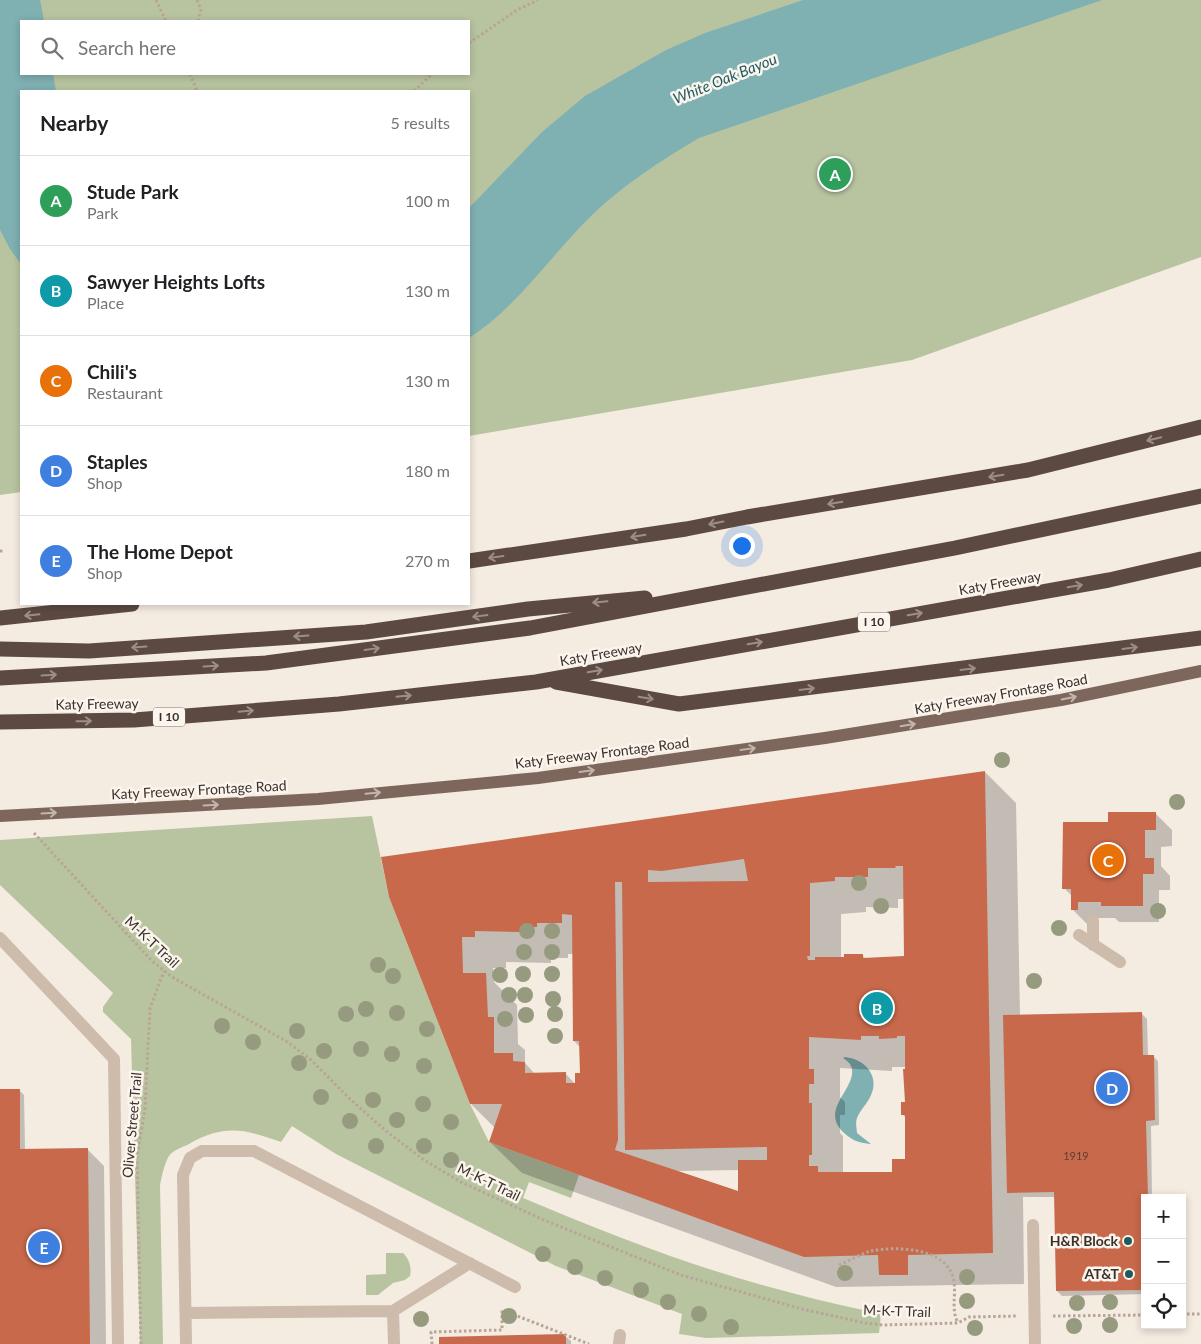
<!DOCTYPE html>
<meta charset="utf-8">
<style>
body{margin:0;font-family:Lato,sans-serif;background:#f2f2f2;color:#202124}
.controls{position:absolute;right:15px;bottom:15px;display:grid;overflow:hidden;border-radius:0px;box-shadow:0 2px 8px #0003}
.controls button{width:45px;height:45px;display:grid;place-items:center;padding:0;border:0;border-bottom:1px solid #e0e0e0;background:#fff;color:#202124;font:25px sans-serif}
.you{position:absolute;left:741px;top:545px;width:18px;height:18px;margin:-12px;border:4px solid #fff;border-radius:50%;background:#1a73e8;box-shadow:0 0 0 8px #1a73e833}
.badge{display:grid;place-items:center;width:32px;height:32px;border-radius:50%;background:#db2777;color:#fff;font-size:16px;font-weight:700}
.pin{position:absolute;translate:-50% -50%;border:2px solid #fff;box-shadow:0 1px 5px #0006}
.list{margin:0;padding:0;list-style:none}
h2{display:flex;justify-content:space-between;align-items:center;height:65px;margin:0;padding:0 20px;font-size:21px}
h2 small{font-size:16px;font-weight:400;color:#757577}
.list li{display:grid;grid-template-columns:32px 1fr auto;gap:15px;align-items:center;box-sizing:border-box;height:90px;padding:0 20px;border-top:1px solid #e0e0e0}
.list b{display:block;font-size:19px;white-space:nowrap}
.list p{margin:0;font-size:16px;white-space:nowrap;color:#757577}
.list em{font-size:16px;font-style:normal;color:#757577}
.icon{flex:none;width:28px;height:28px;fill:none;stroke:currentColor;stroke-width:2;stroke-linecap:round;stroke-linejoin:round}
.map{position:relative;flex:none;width:1201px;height:1344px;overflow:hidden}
.search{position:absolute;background:#fff;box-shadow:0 2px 8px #0003;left:20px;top:20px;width:450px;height:55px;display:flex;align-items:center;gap:12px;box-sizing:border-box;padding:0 18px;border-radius:0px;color:#757577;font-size:19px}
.panel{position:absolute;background:#fff;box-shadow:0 2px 8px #0003;left:20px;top:90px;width:450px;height:515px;border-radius:0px}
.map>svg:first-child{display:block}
</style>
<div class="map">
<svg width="1201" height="1344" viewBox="0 0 1201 1344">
<rect width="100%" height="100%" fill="#f4ebe1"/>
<!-- green -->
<path fill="#b8c4a0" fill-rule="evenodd" d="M0,0h1201v257l-289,103 -443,76v-345h-448v401l-21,3zM21,21h448v53h-448z
M372,816l17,81 81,207 19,38 90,33 -8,23 -42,-16 -6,16c88,37 177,72 269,95 29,8 59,14 89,21l-2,19 -173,5 -27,-4 3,-20 -126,-48 -220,-112 -44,-28 -11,16c-36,-13 -57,-18 -92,2 -6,3 -16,6 -20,12 -5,8 -7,20 -9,29l3,159h-23l-9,-305 -28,-27v-5l10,-14 -113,-108v-45z
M386,1253h17c6,6 9,14 7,23l-5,4 -12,3 -15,12h-12v-20l20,-1z"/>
<!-- water -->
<path fill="#7fb0b2" d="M0,0h40l4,21h-23v53h32l3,17h-35v173l-11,-15 -10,-19z
M803,0h299l-403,138c-39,23 -79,49 -111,81 -39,39 -73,90 -119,119v-130l73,-76 43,-36 81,-46 39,-17z
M845,1057c19,2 35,18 26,38 -3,8 -11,15 -14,23 -2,5 0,11 0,15l14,11c-13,-1 -20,-4 -30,-14 -19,-22 14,-41 11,-61 -1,-6 -5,-8 -9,-11z"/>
<!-- shadow -->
<path fill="#0003" fill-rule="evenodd" d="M985,772l31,31 4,213 122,-2 5,5 1,37h5l5,5 1,64 -8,1 1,72h-7v96l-83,2 -5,-5 -1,-94h-33l1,87 -188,3 -314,-114 -32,-31 5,-14 -24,-24 -81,-208zM898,899h7v58l-39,2 -4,-4 -21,4v-45l25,-2v-5l32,1zM568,954h5l1,87 6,6 1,27 -5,11 -11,-12 -30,1 -10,-11v-13l-7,-6 -1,-39 -23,-23 -1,-14h13v-6l45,1v-5h17zM892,1067h14v36l-3,12 3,3v42l-13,13h-50v-37l-3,-3v-18h5v-13l-5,-5v-29l52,3zM739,1170l1,22 -63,-21z
M1155,813l17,17v16l-11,1v19l9,10v14h-11v32h-40l-4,-4h-21l-5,8 -17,-17v-13l-8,-8 46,-65z
M19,1090l5,5 1,55 62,-1 17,17 2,178h-106v-253z
M565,1336l6,5v3h-131z"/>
<!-- building -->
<path fill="#c8694b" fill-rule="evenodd" d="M985,771l8,482 -85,2v20h-29l-1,-20 -74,2 -315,-115 13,-38h-32l-81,-207 -8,-40zM744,859l4,22 -100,1v-12l14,1zM895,866h8l1,90 -41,2v-4h-19v3h-29v3h-7l-1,-4h3v-73l25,-2v-4h33v-9h28zM615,882h7l3,268 142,-3v13h-29v31l-123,-41 3,-10zM562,914l10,1 1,126h6l1,32h-5v10h-9v-11l-41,1v-11l-12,-1v-8h-19v-36h-6l-2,-44h-23l-1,-36h13v-6l45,1v-5h17v-4h25zM861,1036h18v3l18,-1v-2h8v33h-2l2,33h-4v13h4v44h-13v13h-74v-6h-9v-11h3v-52h-3v-19h5v-15h-5v-32l52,3z
M1108,812h48v18h-11v28h9v16h-11v32h-42v-4h-23v8h-7v-21h-9l1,-67h45z
M1142,1012l1,43h11l1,65 -9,1 2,77h-3v92l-89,1 -2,-99 -47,1 -4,-178z
M0,1089h20v60l68,-1 2,196h-90z
M566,1334v10h-127v-7z"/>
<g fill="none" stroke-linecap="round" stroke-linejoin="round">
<!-- path -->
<path stroke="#b9a596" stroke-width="3" stroke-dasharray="2.5 2.5" stroke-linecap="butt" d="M156,0l10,21
M197,0l4,9 -3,12
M469,43l48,-33 21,-10
M190,74l7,17
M414,91l18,-17
M0,551h3
M34,833l117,127 21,17 114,64 24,18 40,40 36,32 38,29 37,22 85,39 135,54 121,34 63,14 18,2 75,-2 11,-6 48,-1
M839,1265c8,-3 26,-13 32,-14 26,-5 77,-4 83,30 2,15 -3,29 4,42
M1182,1314h19
M1053,1316l92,-1
M141,1344l-4,-187 8,-49 5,-100 14,-37
M432,1344l-1,-12 71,-2v-20l87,34"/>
<!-- minor -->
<path stroke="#cdbbac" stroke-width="12" d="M1093,921v24
M1079,935l41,27
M0,938l114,121 4,285
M1033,1225l2,119
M393,1311l1,33
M186,1313l207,-2 77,-48
M186,1344l-3,-169 7,-17 12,-7h52l261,136
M619,1344l1,-9"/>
<!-- major -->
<path stroke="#7d675c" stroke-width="12" d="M0,816l318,-17 220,-21 287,-40 236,-38 140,-29"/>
<!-- highway -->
<path stroke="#5c4a42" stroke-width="15" d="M469,561l217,-32 61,-12 281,-47 173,-43
M0,618l132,-14
M0,649l89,2 277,-19 162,-23 117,-11
M0,678l266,-15 264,-35 425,-80 246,-52
M556,682l123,22 522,-66
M0,722l134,-2 205,-16 197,-22 573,-102 92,-21"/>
</g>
<!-- trees -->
<g fill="#969b7f">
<circle cx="1002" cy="760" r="8"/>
<circle cx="1177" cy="802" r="8"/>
<circle cx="859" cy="883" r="8"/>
<circle cx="881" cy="906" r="8"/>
<circle cx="1158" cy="911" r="8"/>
<circle cx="1059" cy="928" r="8"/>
<circle cx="527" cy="931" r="8"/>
<circle cx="552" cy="931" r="8"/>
<circle cx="524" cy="952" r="8"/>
<circle cx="552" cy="952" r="8"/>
<circle cx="378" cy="965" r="8"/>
<circle cx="523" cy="974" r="8"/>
<circle cx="552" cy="974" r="8"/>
<circle cx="500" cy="975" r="8"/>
<circle cx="393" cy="976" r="8"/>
<circle cx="1034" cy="981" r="8"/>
<circle cx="509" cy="995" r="8"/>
<circle cx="525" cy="995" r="8"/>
<circle cx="553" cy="999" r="8"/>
<circle cx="366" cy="1009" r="8"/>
<circle cx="397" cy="1013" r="8"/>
<circle cx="346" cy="1014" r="8"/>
<circle cx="555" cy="1014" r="8"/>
<circle cx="526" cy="1015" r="8"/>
<circle cx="505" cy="1019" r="8"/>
<circle cx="222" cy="1026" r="8"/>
<circle cx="427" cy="1029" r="8"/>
<circle cx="297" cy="1031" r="8"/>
<circle cx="555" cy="1036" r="8"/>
<circle cx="253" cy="1042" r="8"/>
<circle cx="361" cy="1049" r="8"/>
<circle cx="324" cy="1051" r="8"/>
<circle cx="392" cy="1054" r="8"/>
<circle cx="299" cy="1063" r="8"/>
<circle cx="424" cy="1066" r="8"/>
<circle cx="321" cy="1097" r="8"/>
<circle cx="373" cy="1100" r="8"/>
<circle cx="423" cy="1104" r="8"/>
<circle cx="397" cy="1120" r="8"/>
<circle cx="350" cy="1121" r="8"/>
<circle cx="451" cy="1122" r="8"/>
<circle cx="376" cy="1146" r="8"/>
<circle cx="424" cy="1146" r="8"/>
<circle cx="451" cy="1160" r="8"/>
<circle cx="543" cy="1254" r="8"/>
<circle cx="575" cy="1267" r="8"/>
<circle cx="845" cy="1273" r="8"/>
<circle cx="967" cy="1277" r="8"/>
<circle cx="605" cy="1278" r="8"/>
<circle cx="641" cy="1290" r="8"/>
<circle cx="967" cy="1301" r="8"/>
<circle cx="668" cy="1302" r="8"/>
<circle cx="1110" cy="1302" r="8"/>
<circle cx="1077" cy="1303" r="8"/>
<circle cx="699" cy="1314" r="8"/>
<circle cx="509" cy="1316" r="8"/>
<circle cx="421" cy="1319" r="8"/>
<circle cx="1110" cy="1325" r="8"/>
<circle cx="1074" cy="1326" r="8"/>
<circle cx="731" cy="1327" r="8"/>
<circle cx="975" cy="1328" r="8"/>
</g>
<!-- one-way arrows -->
<defs><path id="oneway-shaft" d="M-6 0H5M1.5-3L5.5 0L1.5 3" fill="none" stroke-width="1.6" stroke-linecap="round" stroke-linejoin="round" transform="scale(1.25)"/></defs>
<g stroke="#9c8e87">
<use href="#oneway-shaft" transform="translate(1154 439) rotate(166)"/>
<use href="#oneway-shaft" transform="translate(996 476) rotate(171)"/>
<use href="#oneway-shaft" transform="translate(835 503) rotate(171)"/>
<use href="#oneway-shaft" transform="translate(716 523) rotate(169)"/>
<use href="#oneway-shaft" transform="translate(638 536) rotate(171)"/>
<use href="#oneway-shaft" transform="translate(496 557) rotate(172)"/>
<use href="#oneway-shaft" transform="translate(1075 586) rotate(-10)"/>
<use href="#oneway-shaft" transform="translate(600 602) rotate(174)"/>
<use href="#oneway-shaft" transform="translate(915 614) rotate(-10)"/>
<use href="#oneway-shaft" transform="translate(32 615) rotate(174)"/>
<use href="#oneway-shaft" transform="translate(480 616) rotate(172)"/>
<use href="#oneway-shaft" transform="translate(301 636) rotate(176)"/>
<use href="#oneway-shaft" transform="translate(755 643) rotate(-10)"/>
<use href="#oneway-shaft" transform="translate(139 647) rotate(176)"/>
<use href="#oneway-shaft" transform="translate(1130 648) rotate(-8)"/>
<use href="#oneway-shaft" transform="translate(372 649) rotate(-8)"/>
<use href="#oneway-shaft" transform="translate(211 666) rotate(-3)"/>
<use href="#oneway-shaft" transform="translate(968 669) rotate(-7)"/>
<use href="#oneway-shaft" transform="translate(595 671) rotate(-10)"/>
<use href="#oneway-shaft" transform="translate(49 675) rotate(-3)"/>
<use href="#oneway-shaft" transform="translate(807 689) rotate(-7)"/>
<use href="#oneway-shaft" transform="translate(404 696) rotate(-6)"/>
<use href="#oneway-shaft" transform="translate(646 698) rotate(10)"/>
<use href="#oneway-shaft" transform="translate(246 711) rotate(-5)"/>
<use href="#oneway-shaft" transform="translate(84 721) rotate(-1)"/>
</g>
<g stroke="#c2b5ac">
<use href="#oneway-shaft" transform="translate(1069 698) rotate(-12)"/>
<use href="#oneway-shaft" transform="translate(908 725) rotate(-9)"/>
<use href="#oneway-shaft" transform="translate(748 749) rotate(-8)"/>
<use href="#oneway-shaft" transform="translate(587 771) rotate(-8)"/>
<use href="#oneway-shaft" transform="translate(373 793) rotate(-5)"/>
<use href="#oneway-shaft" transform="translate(211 805) rotate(-3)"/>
<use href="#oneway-shaft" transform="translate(49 813) rotate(-3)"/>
</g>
<!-- markers -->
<g fill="#1f5a5e" stroke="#fbf5ee" stroke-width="2">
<circle cx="1128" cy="1241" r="5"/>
<circle cx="1129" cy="1274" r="5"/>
</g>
<g text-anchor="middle" stroke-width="5" stroke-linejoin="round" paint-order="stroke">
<!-- number labels -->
<g font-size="11" fill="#5e3e33">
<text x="1076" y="1160">1919</text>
</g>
<!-- shield labels -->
<g fill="#fbf5ee" stroke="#756b66" stroke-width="1">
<rect x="858" y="612.5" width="32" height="19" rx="4"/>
<rect x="153" y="707.5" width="32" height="19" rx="4"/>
</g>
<g font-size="12" font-weight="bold" fill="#3b302b">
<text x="874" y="626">I 10</text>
<text x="169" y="721">I 10</text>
</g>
<!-- street labels -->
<g font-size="14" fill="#3b302b" stroke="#fbf5ee">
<text transform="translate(1000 583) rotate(-10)" y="5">Katy Freeway</text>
<text transform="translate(601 654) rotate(-10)" y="5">Katy Freeway</text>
<text transform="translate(1001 694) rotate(-10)" y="5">Katy Freeway Frontage Road</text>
<text transform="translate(97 704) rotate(-1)" y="5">Katy Freeway</text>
<text transform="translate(602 753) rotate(-7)" y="5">Katy Freeway Frontage Road</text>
<text transform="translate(199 790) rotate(-3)" y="5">Katy Freeway Frontage Road</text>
<text transform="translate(152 942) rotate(43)" y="5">M-K-T Trail</text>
<text transform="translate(132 1125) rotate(-85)" y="5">Oliver Street Trail</text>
<text transform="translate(489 1182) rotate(26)" y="5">M-K-T Trail</text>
<text transform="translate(897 1311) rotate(2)" y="5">M-K-T Trail</text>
</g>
<!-- poi labels -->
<g font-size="14" font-weight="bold" fill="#3b302b" stroke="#fbf5ee" text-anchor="end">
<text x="1118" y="1246">H&amp;R Block</text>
<text x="1119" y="1279">AT&amp;T</text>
</g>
<!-- water labels -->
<g font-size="15" font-style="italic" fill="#1f5a5e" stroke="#fbf5ee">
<text transform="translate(725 79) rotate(-22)" y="5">White Oak Bayou</text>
</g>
</g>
</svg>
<div class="controls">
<button>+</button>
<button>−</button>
<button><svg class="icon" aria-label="locate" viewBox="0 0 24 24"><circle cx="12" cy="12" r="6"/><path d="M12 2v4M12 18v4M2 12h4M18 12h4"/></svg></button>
</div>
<div class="you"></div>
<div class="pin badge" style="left:835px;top:174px;background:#2e9e5b">A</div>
<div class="pin badge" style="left:877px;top:1008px;background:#0f9aa8">B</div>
<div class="pin badge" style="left:1108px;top:860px;background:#e8710a">C</div>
<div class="pin badge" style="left:1112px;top:1088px;background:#3f7fe0">D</div>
<div class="pin badge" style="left:44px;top:1247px;background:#3f7fe0">E</div>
<div class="search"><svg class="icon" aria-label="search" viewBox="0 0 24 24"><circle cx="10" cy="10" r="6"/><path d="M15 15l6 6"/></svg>Search here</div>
<section class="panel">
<h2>Nearby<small>5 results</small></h2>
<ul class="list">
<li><span class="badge" style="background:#2e9e5b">A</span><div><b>Stude Park</b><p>Park</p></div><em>100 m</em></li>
<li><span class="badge" style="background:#0f9aa8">B</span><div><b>Sawyer Heights Lofts</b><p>Place</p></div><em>130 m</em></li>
<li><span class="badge" style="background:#e8710a">C</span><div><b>Chili's</b><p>Restaurant</p></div><em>130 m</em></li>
<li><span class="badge" style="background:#3f7fe0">D</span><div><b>Staples</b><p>Shop</p></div><em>180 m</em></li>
<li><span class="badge" style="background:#3f7fe0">E</span><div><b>The Home Depot</b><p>Shop</p></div><em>270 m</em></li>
</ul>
</section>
</div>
